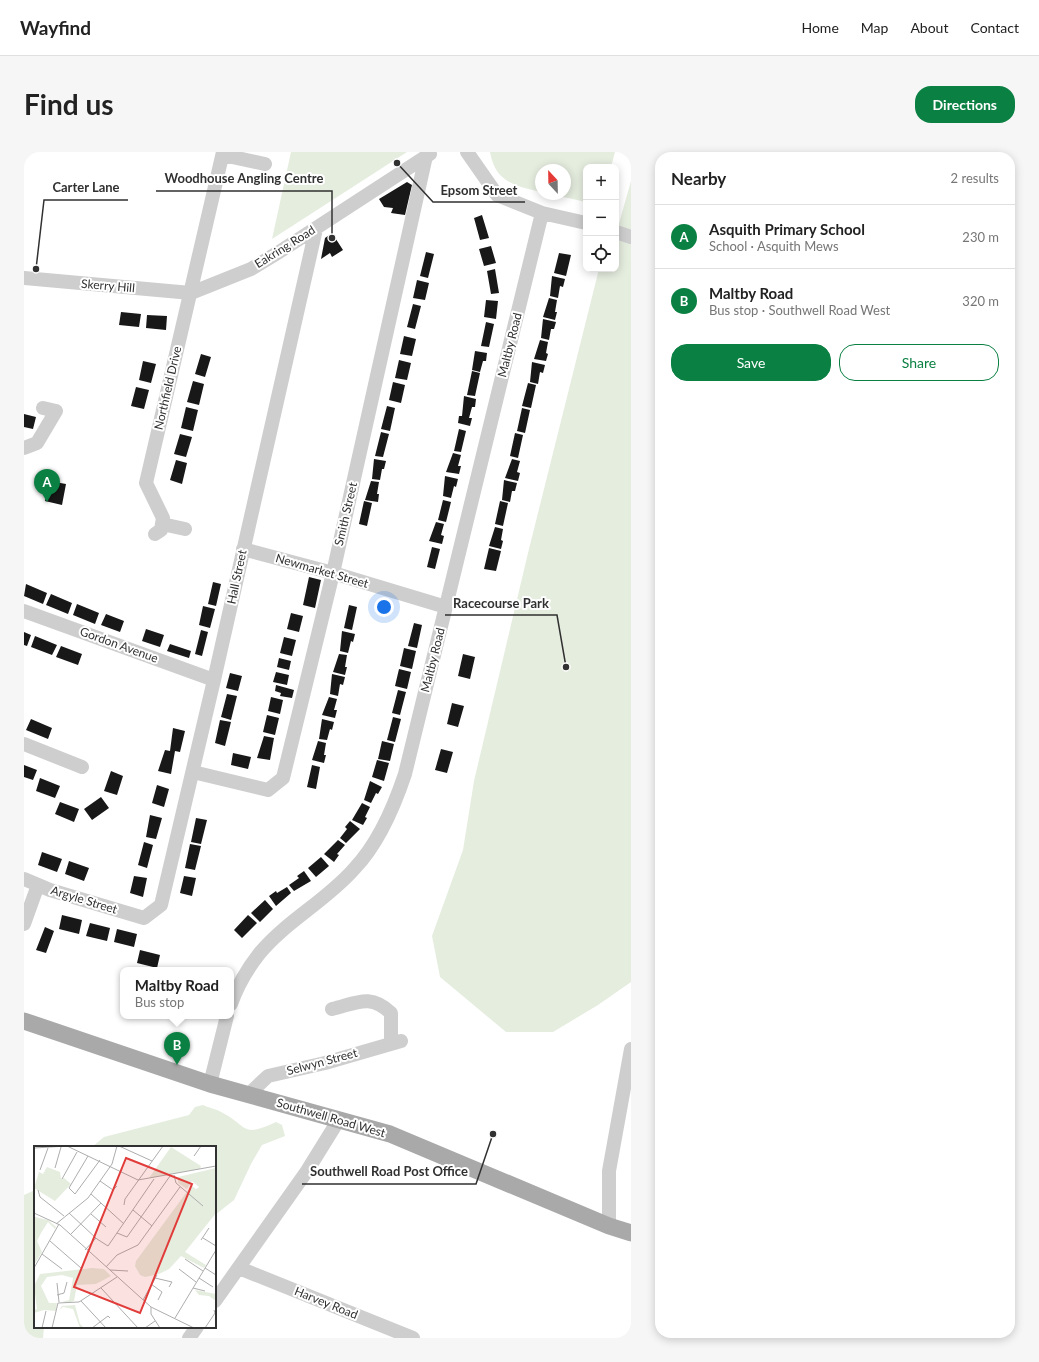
<!DOCTYPE html>
<meta charset="utf-8">
<style>
body{margin:0;font-family:Lato,sans-serif;background:#f6f6f6;color:#222}
.controls{position:absolute;right:12px;top:12px;display:grid;overflow:hidden;border-radius:8px;box-shadow:0 2px 10px #0003}
.controls button{width:36px;height:36px;display:grid;place-items:center;padding:0;border:0;border-bottom:1px solid #e0e0e0;background:#fff;color:#222;font:20px sans-serif}
.compass{position:absolute;left:511px;top:12px;width:36px;height:36px;border-radius:50%;background:#fff;box-shadow:0 2px 10px #0003;rotate:338deg}
.you{position:absolute;left:360px;top:455px;width:14px;height:14px;margin:-10px;border:3px solid #fff;border-radius:50%;background:#1a73e8;box-shadow:0 0 0 6px #1a73e833}
.badge{display:grid;place-items:center;width:26px;height:26px;border-radius:50%;background:#0b8043;color:#fff;font-size:13px;font-weight:700}
.pin{position:absolute;translate:-50% -33px;filter:drop-shadow(0 1px 2px #0008)}
.pin::after{content:'';position:absolute;top:21px;width:14px;height:12px;background:inherit;clip-path:polygon(0 0,100% 0,50% 100%)}
.popup{position:absolute;left:96px;top:815px;width:114px;height:52px;box-sizing:border-box;display:grid;place-content:center;border-radius:8px;background:#fff;filter:drop-shadow(0 1px 3px #0005);font-size:13px;white-space:nowrap;color:#767676}
.popup b{font-size:15px;color:#222}
.popup::after{content:'';position:absolute;left:50%;top:100%;margin-left:-8px;border:8px solid transparent;border-top-color:#fff}
.list{margin:0;padding:0;list-style:none}
h2{display:flex;justify-content:space-between;align-items:center;height:52px;margin:0;padding:0 16px;font-size:17px}
h2 small{font-size:13px;font-weight:400;color:#767676}
.list li{display:grid;grid-template-columns:26px 1fr auto;gap:12px;align-items:center;box-sizing:border-box;height:64px;padding:0 16px;border-top:1px solid #e0e0e0}
.list b{display:block;font-size:15px;white-space:nowrap}
.list p{margin:0;font-size:13px;white-space:nowrap;color:#767676}
.list em{font-size:13px;font-style:normal;color:#767676}
.actions{display:flex;gap:8px;padding:12px 16px}
.actions a{flex:1;padding:9px 0;border:1px solid #0b8043;border-radius:16px;text-align:center;font-size:14px;color:#0b8043}
.actions .main{background:#0b8043;color:#fff}
.icon{flex:none;width:22px;height:22px;fill:none;stroke:currentColor;stroke-width:2;stroke-linecap:round;stroke-linejoin:round}
.map{position:relative;flex:none;width:607px;height:1186px;overflow:hidden;border-radius:16px}
header{display:flex;align-items:center;gap:24px;box-sizing:border-box;height:56px;padding:0 20px;background:#fff;border-bottom:1px solid #e0e0e0}
header strong{font-size:19px}
nav{display:flex;gap:22px;margin-inline-start:auto;font-size:14px}
.intro{display:flex;align-items:center;justify-content:space-between;box-sizing:border-box;height:96px;padding:0 24px}
h1{margin:0;font-size:28px}
.button{padding:10px 18px;border-radius:16px;background:#0b8043;color:#fff;font-size:14px;font-weight:700}
main{display:flex;gap:24px;padding:0 24px}
aside{flex:1;background:#fff;border-radius:16px;box-shadow:0 2px 10px #0003}
.map>svg:first-child{display:block}
</style>
<header>
<strong>Wayfind</strong>
<nav><a>Home</a><a>Map</a><a>About</a><a>Contact</a></nav>
</header>
<div class="intro"><h1>Find us</h1><a class="button">Directions</a></div>
<main>
<div class="map">
<svg width="607" height="1186" viewBox="0 0 607 1186">
<rect width="100%" height="100%" fill="#fff"/>
<!-- green -->
<path fill="#e5eddf" d="M267,0h116l-135,87z
M466,0h125l-4,15h-25v35l-36,-8h15v-24h-24v22c-26,-6 -46,-10 -51,-40z
M607,29v801l-33,23 -45,27h-47l-66,-55 -8,-41 31,-86 11,-69 54,-228 71,-284h17v-35z
M179,953c6,3 14,4 20,8 26,14 18,25 53,9l6,3 3,11 -23,9 -11,19 -17,36 -19,15v-68h-123l12,-10 85,-22 6,-8z
M11,1038v137h9l-1,11h-19v-143z"/>
<!-- building -->
<path fill="#181818" d="M383,30l5,3 -7,30 -14,-2 2,-5 -9,-1 -5,-8z
M458,63l7,23 -9,2 -6,-22z
M308,81l11,17 -11,7 -2,-4 -9,6 4,-21z
M467,94l5,17 -12,3 -5,-17z
M402,100l8,2 -6,24 -8,-2z
M535,101l12,2 -5,21 -12,-3z
M471,117l4,24 -8,1 -4,-23z
M528,124l13,3 -2,8 -3,-1 -2,12 -8,-2z
M393,128l12,3 -4,17 -12,-2z
M525,146l8,2 -2,12h2l-2,8 -12,-3z
M462,148l12,1 -2,18 -12,-2z
M389,152l8,2 -6,23 -8,-2z
M97,160l20,2 -2,13 -20,-2z
M123,163l20,1 -1,14 -20,-2z
M519,167l13,3 -2,7h-3l-2,11 -8,-2z
M462,170l8,2 -5,23 -8,-1z
M380,184l12,3 -4,17 -12,-2z
M516,188l8,2 -2,11 2,1 -2,7 -12,-2z
M451,199l12,2 -1,8h-3l-3,11 -8,-2z
M177,202l10,3 -6,20 -10,-3z
M375,208l12,3 -4,17 -12,-2z
M119,209l13,3 -5,19 -12,-3z
M508,210l13,3 -2,8 -3,-1 -2,12 -8,-2z
M448,219l8,2 -5,23 -8,-1z
M169,229l11,3 -5,21 -12,-3z
M369,230l12,3 -4,18 -12,-3z
M504,231l8,2 -5,23 -9,-2z
M112,235l13,3 -5,19 -13,-3z
M440,244l12,3 -1,8h-3l-3,11h3l-2,8 -12,-3 1,-7h3z
M363,254l8,2 -5,23 -9,-2z
M162,255l12,3 -5,21 -12,-3z
M498,256l8,2 -5,23 -8,-2z
M0,262l12,3 -3,12 -9,-2z
M435,277l7,2 -5,21 -7,-1z
M357,280l8,2 -6,23 -8,-1z
M491,281l8,2 -5,23 -8,-2z
M156,282l12,3 -6,20 -12,-3z
M429,301l8,2 -3,11h3l-2,8 -13,-2z
M350,307l12,2 -2,8h-2l-2,11 -8,-1z
M488,307l8,2 -3,11 3,1 -2,8 -13,-3z
M152,308l11,3 -5,21 -12,-4z
M421,324l13,3 -2,8 -2,-1 -3,12 -8,-2z
M480,328l13,3 -2,8h-3l-2,11 -8,-2z
M25,329l17,3 -4,21 -17,-4z
M347,329l8,1 -2,12h2l-1,8 -13,-2z
M419,348l8,2 -5,20 -8,-2z
M340,349l8,2 -5,23 -8,-2z
M476,349l8,2 -5,23 -8,-2z
M412,370l8,2 -3,11 3,1 -2,8 -13,-3z
M471,375l8,2 -2,11 2,1 -2,8 -12,-3z
M408,395l8,2 -5,20 -8,-2z
M465,396l12,3 -5,20 -12,-2z
M285,425l12,3 -6,28 -12,-3z
M189,430l8,2 -5,22 -8,-2z
M2,432l21,9 -4,11 -19,-8z
M27,442l21,9 -4,11 -22,-9z
M53,452l22,9 -4,11 -22,-9z
M325,453l8,2 -5,23 -8,-2z
M179,454l12,3 -5,19 -11,-3z
M267,461l12,3 -4,16 -12,-3z
M82,462l18,7 -4,11 -19,-7z
M390,471l8,2 -5,23 -9,-2z
M122,477l18,6 -4,12 -18,-6z
M177,478l7,2 -6,24 -7,-2z
M318,479l13,3 -2,8 -2,-1 -3,12 -8,-2z
M0,480l7,3 -4,11 -3,-1z
M11,484l22,9 -5,10 -21,-8z
M260,485l12,3 -4,16 -12,-3z
M146,492l21,7 -2,7 -22,-7z
M37,494l21,8 -4,11 -22,-8z
M380,496l12,3 -4,18 -12,-3z
M315,502l8,1 -2,12h2l-2,8 -12,-3z
M439,502l12,3 -5,22 -12,-3z
M255,506l12,3 -2,9 -12,-3z
M375,517l12,3 -4,17 -12,-3z
M252,520l13,3 -2,10 -14,-3z
M206,521l12,3 -4,15 -12,-3z
M308,522l13,3 -2,8 -3,-1 -2,12 -8,-2z
M252,533l18,5 -2,8 -12,-2 1,-3 -6,-2z
M374,538l8,2 -6,23 -8,-2z
M203,542l10,2 -6,24 -10,-3z
M247,545l12,3 -3,14 -12,-3z
M305,545l8,2 -3,11h3l-2,8 -13,-3z
M428,551l12,3 -6,21 -11,-3z
M243,563l12,3 -4,17 -12,-3z
M369,565l8,2 -6,23 -8,-2z
M7,567l21,9 -4,11 -22,-9z
M298,567l12,3 -2,8 -2,-1 -3,11 -8,-1z
M196,568l11,2 -6,24 -10,-3z
M149,576l12,3 -5,21 -5,-1 -4,23 -13,-3 7,-21 5,1z
M240,584l10,2 -4,22 -13,-2z
M294,589l8,2 -2,12h2l-2,8 -12,-3z
M358,589l12,3 -4,17 -12,-2z
M417,597l12,3 -6,21 -12,-3z
M209,601l18,4 -3,12 -17,-4z
M353,608l12,3 -5,18 -12,-4z
M0,613l13,5 -4,10 -9,-3z
M288,613l8,2 -4,22 -9,-2z
M87,619l12,5 -6,19 -13,-4z
M16,626l20,8 -5,12 -19,-7z
M346,629l12,6 -4,7 -2,-1 -5,10 -7,-3z
M133,633l12,4 -5,18 -12,-4z
M77,645l8,11 -17,12 -8,-11z
M36,650l19,7 -5,13 -19,-8z
M338,651l8,4 -5,10 2,1 -4,7 -11,-5z
M126,663l12,3 -6,21 -10,-2z
M172,666l11,2 -6,24 -10,-2z
M326,669l10,8 -14,14 -6,-5 7,-9 -2,-2z
M314,688l7,5 -8,9 2,1 -5,7 -10,-8z
M120,690l9,3 -6,23 -9,-3z
M166,692l11,2 -6,24 -10,-2z
M18,700l20,7 -5,13 -19,-7z
M297,705l8,9 -13,11 -8,-9z
M45,709l20,7 -5,13 -19,-7z
M280,719l7,10 -17,10 -5,-6 10,-7 -2,-2z
M110,724l13,2 -4,19 -13,-4z
M160,724l12,2 -4,18 -12,-3z
M263,735l4,6 -15,13 -7,-10 7,-5 1,2z
M241,748l8,9 -13,13 -9,-9z
M38,763l20,5 -3,14 -20,-5z
M224,763l9,8 -15,15 -8,-8z
M66,771l20,5 -3,13 -21,-5z
M21,775l9,4 -8,22 -10,-3z
M93,777l20,5 -3,13 -20,-5z
M116,798l20,5 -3,13 -20,-5z"/>
<g fill="none" stroke-linecap="round" stroke-linejoin="round">
<!-- minor -->
<path stroke="#cecece" stroke-width="14" d="M443,0l30,43 45,18 44,10
M199,3l42,9
M592,80l15,5
M0,126l167,15 60,-24 28,-17 151,-98
M0,296l13,-5 19,-32 -13,-3
M138,372l23,5
M131,382l6,-4 2,-12 -17,-35 77,-331
M219,397l90,24 113,34
M0,459l190,69
M0,592l58,23
M169,620l75,18 15,-12 50,-205 93,-417
M0,727l26,11 94,28 17,-13 53,-225 102,-451
M0,772l14,-39
M207,852c6,-17 17,-36 28,-50 27,-33 67,-53 95,-85 25,-26 40,-62 51,-95l137,-561
M308,857c25,-6 38,-16 59,4v31
M186,932l17,-68
M225,942l19,-18 57,-13 76,-22
M585,1074v-55l22,-122
M215,1116l174,70
M191,1149l92,-130 31,-50
M165,1186l8,-11"/>
<!-- major -->
<path stroke="#a9a9a9" stroke-width="17" d="M0,869l186,63 180,50 219,92 22,7"/>
</g>
<g text-anchor="middle" stroke-width="4" stroke-linejoin="round" paint-order="stroke">
<!-- street labels -->
<g font-size="12" fill="#313131" stroke="#fff">
<text transform="translate(261 95) rotate(-32)" y="4">Eakring Road</text>
<text transform="translate(84 134) rotate(5)" y="4">Skerry Hill</text>
<text transform="translate(486 193) rotate(-76)" y="4">Maltby Road</text>
<text transform="translate(144 236) rotate(-77)" y="4">Northfield Drive</text>
<text transform="translate(322 362) rotate(-77)" y="4">Smith Street</text>
<text transform="translate(298 419) rotate(16)" y="4">Newmarket Street</text>
<text transform="translate(213 425) rotate(-78)" y="4">Hall Street</text>
<text transform="translate(95 493) rotate(20)" y="4">Gordon Avenue</text>
<text transform="translate(409 508) rotate(-76)" y="4">Maltby Road</text>
<text transform="translate(60 748) rotate(17)" y="4">Argyle Street</text>
<text transform="translate(298 910) rotate(-15)" y="4">Selwyn Street</text>
<text transform="translate(307 966) rotate(16)" y="4">Southwell Road West</text>
<text transform="translate(302 1151) rotate(22)" y="4">Harvey Road</text>
</g>
</g>
<!-- overview -->
<g transform="translate(10 994)">
<rect width="182" height="182" fill="#fff"/>
<path d="M137,1l30,19 -1,3 -51,9zM13,21l13,5 1,7 3,-1 7,6 -16,17 -21,-13 5,-16 4,2zM182,22v45l-31,39 21,13 -2,3 -23,-12 -12,13 -10,5 -14,3 -5,-2 -5,-9 1,-5 50,-68 6,-7 4,3 3,-2 -7,-6 -5,8 -9,-6v-6zM1,71l13,3 8,7 -1,2 -7,-7 -7,11 -4,8 5,11 -8,13zM58,122l12,1 7,7 -15,8 -19,1 -3,16 -7,2 -5,-1 7,-2 4,-22 -11,-3 -15,2 -6,9 8,17h8l-1,8 -12,-1 -10,3v-3l3,-1 -3,-23 6,-12zM161,144l21,4v7l-7,-5 -10,-1zM41,159l5,19 4,4h-4l-7,-19 -10,-2 -4,3 3,-4z" fill="#e5eddf"/>
<path fill="none" stroke="#adadad" stroke-width="1" d="M33,0l71,34 78,-14M85,0l33,15M0,2l33,-2M54,10l-19,32 6,6 25,-34M160,10l7,-10M21,22l6,-21M6,24l8,-22M140,29l2,8 27,23M28,33l15,-27M66,35l13,9 4,-4M4,44l2,7 24,19M57,48l33,30M90,59l1,-6 38,-53M99,64l19,16M0,67l26,12 91,82 43,21M35,67l28,26 11,7 46,-67M57,68l15,13M22,78l32,-26 24,-34 5,-18M83,87l10,4 43,-61M37,88l30,-31M169,92l13,8M167,94l8,-12M16,95l31,27M51,104l11,-12M8,108l20,15M151,113l18,12M72,121l11,-12 21,-10 42,-58M0,122l25,-44M171,122l11,7M145,123l17,13M76,124l18,1M121,132l17,4 -3,5M165,132l14,9M23,137l2,19M117,138l11,8 -4,8M67,142l37,40M159,142l12,3M23,149l7,-2 3,-11M109,154l14,-25M47,155l25,27M117,161v7l9,14M141,172l41,-68M8,182l4,-17M18,182l6,-25 21,-1 38,-25M58,182l16,-12 2,2M111,182l10,-7M171,182l10,-15 -1,-3"/>
<path fill="#e13c39" fill-opacity="0.15" stroke="#e13c39" stroke-width="2" d="M92,12l66,26 -52,129 -66,-26z"/>
<rect width="182" height="182" fill="none" stroke="#313131" stroke-width="2"/>
</g>
<!-- callouts -->
<path fill="none" stroke="#313131" stroke-width="1.5" d="M308 86L308 39H132M12 117L20 48H104M373 11L409 50H501M542 515L533 463H421M469 982L452 1032H278"/>
<g fill="#313131" stroke="#fff" stroke-width="1.5">
<circle cx="308" cy="86" r="4"/>
<circle cx="12" cy="117" r="4"/>
<circle cx="373" cy="11" r="4"/>
<circle cx="542" cy="515" r="4"/>
<circle cx="469" cy="982" r="4"/>
</g>
<g font-size="13" text-anchor="middle" font-weight="bold" fill="#313131" stroke="#fff" stroke-width="4" stroke-linejoin="round" paint-order="stroke">
<text x="220" y="31">Woodhouse Angling Centre</text>
<text x="62" y="40">Carter Lane</text>
<text x="455" y="43">Epsom Street</text>
<text x="477" y="456">Racecourse Park</text>
<text x="365" y="1024">Southwell Road Post Office</text>
</g>
</svg>
<div class="controls">
<button>+</button>
<button>−</button>
<button><svg class="icon" aria-label="locate" viewBox="0 0 24 24"><circle cx="12" cy="12" r="6"/><path d="M12 2v4M12 18v4M2 12h4M18 12h4"/></svg></button>
</div>
<svg class="compass" viewBox="-18 -18 36 36"><path d="M0-13l5 13h-10z" fill="#e53935"/><path d="M0 13l5-13h-10z" fill="#767676"/></svg>
<div class="you"></div>
<div class="pin badge" style="left:23px;top:350px">A</div>
<div class="pin badge" style="left:153px;top:913px">B</div>
<div class="popup"><b>Maltby Road</b>Bus stop</div>
</div>
<aside>
<h2>Nearby<small>2 results</small></h2>
<ul class="list">
<li><span class="badge">A</span><div><b>Asquith Primary School</b><p>School · Asquith Mews</p></div><em>230 m</em></li>
<li><span class="badge">B</span><div><b>Maltby Road</b><p>Bus stop · Southwell Road West</p></div><em>320 m</em></li>
</ul>
<div class="actions"><a class="main">Save</a><a>Share</a></div>
</aside>
</main>
